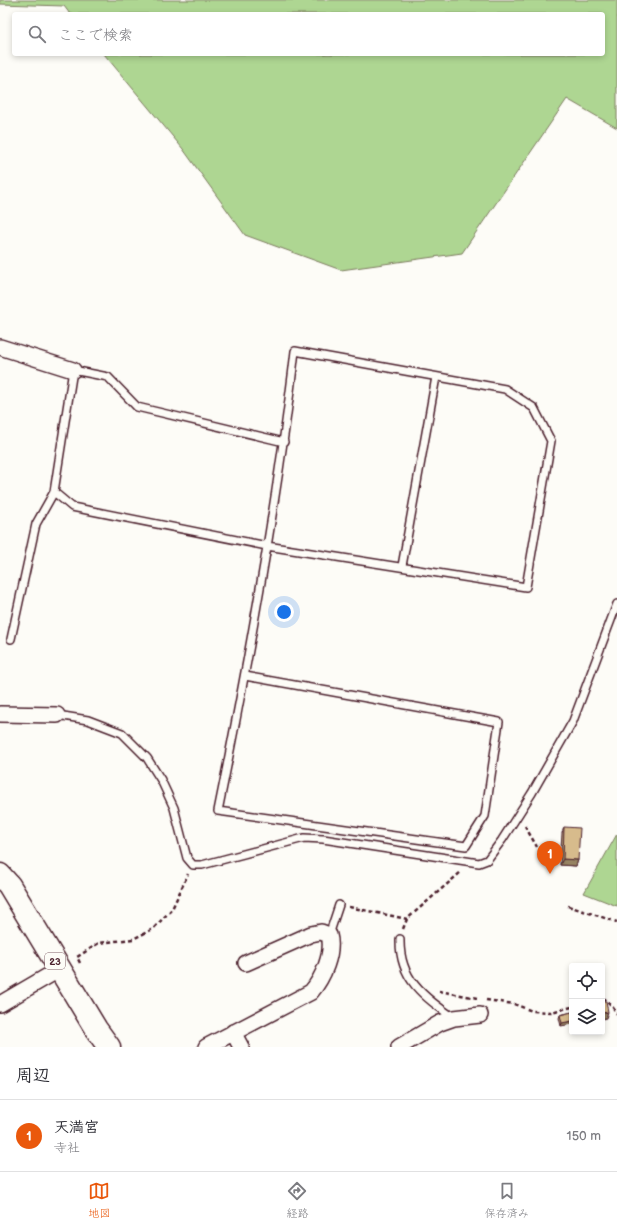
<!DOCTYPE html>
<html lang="ja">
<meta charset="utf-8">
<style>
body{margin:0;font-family:"Balsamiq Sans","Klee One",sans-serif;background:#f2f2f3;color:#2b2b33}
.controls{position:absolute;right:12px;bottom:12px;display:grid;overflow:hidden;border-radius:4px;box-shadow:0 2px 6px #0003}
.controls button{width:36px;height:36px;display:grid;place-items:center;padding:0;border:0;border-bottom:1px solid #e1e1e2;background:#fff;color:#2b2b33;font:20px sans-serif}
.you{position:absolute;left:284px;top:612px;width:14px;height:14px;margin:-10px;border:3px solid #fff;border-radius:50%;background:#1a73e8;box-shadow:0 0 0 6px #1a73e833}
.badge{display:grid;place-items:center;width:26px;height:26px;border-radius:50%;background:#ea580c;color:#fff;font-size:13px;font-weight:700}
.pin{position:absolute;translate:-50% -33px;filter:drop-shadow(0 1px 2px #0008)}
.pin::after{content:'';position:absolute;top:21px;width:14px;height:12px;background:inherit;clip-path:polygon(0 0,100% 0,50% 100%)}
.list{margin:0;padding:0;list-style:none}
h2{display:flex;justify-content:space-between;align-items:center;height:52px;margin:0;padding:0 16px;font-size:17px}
h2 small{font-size:13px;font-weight:400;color:#7c7c81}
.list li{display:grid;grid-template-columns:26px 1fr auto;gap:12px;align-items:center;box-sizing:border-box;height:72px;padding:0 16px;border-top:1px solid #e1e1e2}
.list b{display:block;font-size:15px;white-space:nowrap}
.list p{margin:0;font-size:13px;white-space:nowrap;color:#7c7c81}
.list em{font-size:13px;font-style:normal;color:#7c7c81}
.icon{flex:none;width:22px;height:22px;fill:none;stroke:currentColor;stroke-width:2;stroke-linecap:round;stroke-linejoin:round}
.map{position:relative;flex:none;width:617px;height:1047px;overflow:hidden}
.search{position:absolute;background:#fff;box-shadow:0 2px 6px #0003;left:12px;right:12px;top:12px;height:44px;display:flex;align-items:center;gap:10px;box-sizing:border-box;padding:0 14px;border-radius:4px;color:#7c7c81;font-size:15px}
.sheet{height:124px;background:#fff}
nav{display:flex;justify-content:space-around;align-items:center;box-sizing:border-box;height:56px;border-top:1px solid #e1e1e2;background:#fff;font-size:11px;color:#7c7c81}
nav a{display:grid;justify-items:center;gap:2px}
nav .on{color:#ea580c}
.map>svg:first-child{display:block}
</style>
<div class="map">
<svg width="617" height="1047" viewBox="0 0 617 1047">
<rect width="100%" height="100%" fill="#fdfcf7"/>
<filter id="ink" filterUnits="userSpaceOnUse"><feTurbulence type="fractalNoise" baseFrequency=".025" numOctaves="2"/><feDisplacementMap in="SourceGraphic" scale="8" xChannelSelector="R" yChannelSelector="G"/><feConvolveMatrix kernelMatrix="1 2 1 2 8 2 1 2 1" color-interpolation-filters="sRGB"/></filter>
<g filter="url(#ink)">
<!-- green -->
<path fill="#aed692" stroke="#7c7a5e" d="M0,0h617v128l-50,-29 -105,154 -121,17 -96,-35 -62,-86 -79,-95h499v-40h-533l-6,-8 -64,-2z
M617,834v72l-33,-13z"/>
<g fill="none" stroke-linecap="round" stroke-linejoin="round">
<!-- service casing -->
<g stroke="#4a1f2b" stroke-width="10">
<path id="service" d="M54,492l18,15 195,39 259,41 25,-146 -17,-33 -29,-19 -210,-38c-18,154 -46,307 -77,460l248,35 19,-30 14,-94 -254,-46
M402,566l34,-189
M11,639l25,-115 18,-32 19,-122 35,7 29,30 147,35
M57,715l31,5 34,13 25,25 14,22 13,28 13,50 6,7h9l102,-27 19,1 156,24 8,-3 15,-20 30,-47 41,-72 44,-117
M329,935l10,-30
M400,939c-1,40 23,57 54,79"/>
</g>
<!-- minor casing -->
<g stroke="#4a1f2b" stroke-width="18">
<path id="minor" d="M0,347l73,23
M0,714l57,1
M0,1004l60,-35
M233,1032l8,15
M206,1047l105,-55c12,-14 23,-39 18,-57l-8,-3 -10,2 -65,29
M399,1047l41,-24 14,-5 26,-3"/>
</g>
<!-- primary casing -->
<g stroke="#4a1f2b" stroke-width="25">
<path id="primary" d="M0,875l9,10 87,144 13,18"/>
</g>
<!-- path -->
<path stroke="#4a1f2b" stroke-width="2.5" stroke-dasharray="4 3" stroke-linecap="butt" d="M525,826l12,21
M568,906l49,16
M349,907l58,12
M403,929l4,-10 54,-47
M80,963l-3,-6 22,-14 34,-4 20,-10 19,-20 16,-35
M439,991l38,7
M486,1000l28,4 18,7 19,1 21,-5
M602,1000l3,-1 7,7 5,8"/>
<!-- service -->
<use href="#service" stroke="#fdfcf7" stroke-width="7"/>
<!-- minor -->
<use href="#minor" stroke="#fdfcf7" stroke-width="15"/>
<!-- primary -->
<use href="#primary" stroke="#fdfcf7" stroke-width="22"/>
</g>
<!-- wall -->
<path fill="#b9a178" stroke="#4a1f2b" d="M564,827l14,33 -2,6 -16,-1 2,-32z
M572,1012l-11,14 -2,-8 1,-3z"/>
<!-- shaded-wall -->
<path fill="#968362" stroke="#4a1f2b" d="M563,859l15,1 -2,6 -16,-1z
M608,1012l-2,6 -4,1v-6z
M572,1021v3l-11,2 1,-3z"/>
<!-- building -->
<path fill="#d7bb8c" stroke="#4a1f2b" d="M564,827l16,1 -2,32 -15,-1z
M602,1001h4l2,11 -6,1z
M572,1012v9l-10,2 -2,-8z"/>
</g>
<g text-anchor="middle" stroke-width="3.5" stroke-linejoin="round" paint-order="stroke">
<!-- shield labels -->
<rect fill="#fdfcf7" stroke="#806168" stroke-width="1" x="45" y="953" width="20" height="16" rx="3"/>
<g font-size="10" font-weight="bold" fill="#4a1f2b">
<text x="55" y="965">23</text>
</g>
</g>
</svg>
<div class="controls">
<button><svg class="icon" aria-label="locate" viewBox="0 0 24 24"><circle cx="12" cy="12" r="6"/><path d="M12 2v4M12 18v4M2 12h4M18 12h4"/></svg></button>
<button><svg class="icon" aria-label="layers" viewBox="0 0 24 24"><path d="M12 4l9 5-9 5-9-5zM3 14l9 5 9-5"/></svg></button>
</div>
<div class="you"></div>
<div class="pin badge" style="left:550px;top:874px">1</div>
<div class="search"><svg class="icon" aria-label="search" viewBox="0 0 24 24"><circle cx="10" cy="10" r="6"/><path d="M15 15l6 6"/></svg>ここで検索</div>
</div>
<section class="sheet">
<h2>周辺<small></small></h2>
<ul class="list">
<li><span class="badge">1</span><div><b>天満宮</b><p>寺社</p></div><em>150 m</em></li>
</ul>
</section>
<nav>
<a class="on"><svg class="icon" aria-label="map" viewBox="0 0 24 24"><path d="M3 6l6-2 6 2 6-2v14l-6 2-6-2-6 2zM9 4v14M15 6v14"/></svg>地図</a>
<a><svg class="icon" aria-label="directions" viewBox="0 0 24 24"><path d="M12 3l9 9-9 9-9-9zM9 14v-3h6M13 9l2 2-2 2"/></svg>経路</a>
<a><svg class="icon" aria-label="saved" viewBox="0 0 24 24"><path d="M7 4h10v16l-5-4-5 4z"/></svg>保存済み</a>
</nav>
